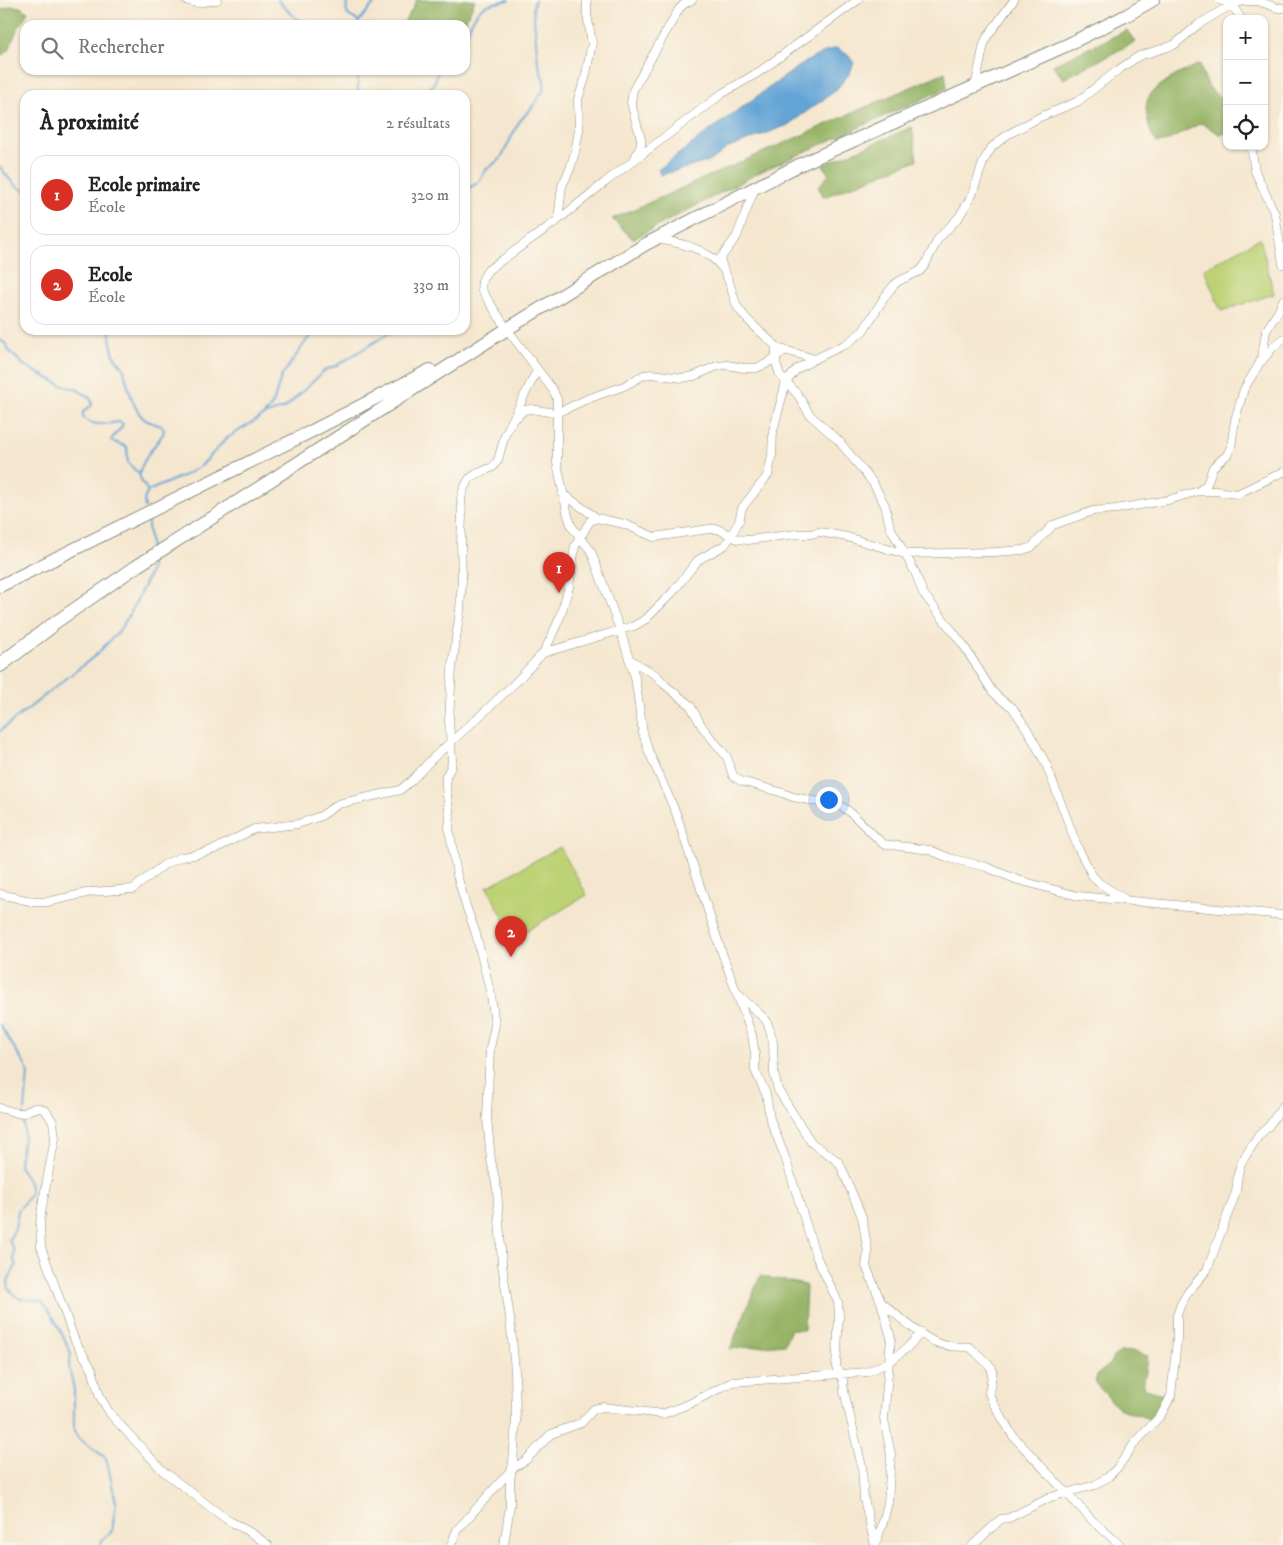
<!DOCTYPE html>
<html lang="fr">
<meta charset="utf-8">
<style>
body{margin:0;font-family:"IM FELL DW Pica",serif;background:#f6f6f6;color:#222}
.controls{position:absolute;right:15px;top:15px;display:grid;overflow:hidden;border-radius:10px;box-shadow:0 1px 4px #0004}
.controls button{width:45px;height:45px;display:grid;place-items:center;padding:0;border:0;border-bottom:1px solid #e0e0e0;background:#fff;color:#222;font:25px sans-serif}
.you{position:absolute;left:828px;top:799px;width:18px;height:18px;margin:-12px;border:4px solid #fff;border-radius:50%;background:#1a73e8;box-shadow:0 0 0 8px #1a73e833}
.badge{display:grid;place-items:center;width:32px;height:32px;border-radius:50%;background:#d93025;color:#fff;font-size:16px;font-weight:700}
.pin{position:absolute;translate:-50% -41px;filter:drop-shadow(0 1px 2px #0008)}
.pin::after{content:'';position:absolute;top:26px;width:18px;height:15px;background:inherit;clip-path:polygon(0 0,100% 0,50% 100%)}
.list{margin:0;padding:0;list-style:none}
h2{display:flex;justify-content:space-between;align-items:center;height:65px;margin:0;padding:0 20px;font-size:21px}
h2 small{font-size:16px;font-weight:400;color:#767676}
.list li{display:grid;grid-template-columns:32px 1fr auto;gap:15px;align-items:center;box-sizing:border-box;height:80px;margin:0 10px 10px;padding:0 10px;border:1px solid #e0e0e0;border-radius:15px}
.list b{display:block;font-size:19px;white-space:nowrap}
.list p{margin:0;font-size:16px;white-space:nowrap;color:#767676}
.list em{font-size:16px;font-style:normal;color:#767676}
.icon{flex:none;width:28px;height:28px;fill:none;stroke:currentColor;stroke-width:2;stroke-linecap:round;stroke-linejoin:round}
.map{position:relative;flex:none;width:1283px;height:1545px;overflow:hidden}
.search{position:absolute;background:#fff;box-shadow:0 1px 4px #0004;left:20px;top:20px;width:450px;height:55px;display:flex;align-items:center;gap:12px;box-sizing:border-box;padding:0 18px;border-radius:15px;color:#767676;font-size:19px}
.panel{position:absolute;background:#fff;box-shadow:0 1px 4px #0004;left:20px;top:90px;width:450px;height:245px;border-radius:15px}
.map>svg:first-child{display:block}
</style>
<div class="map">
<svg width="1283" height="1545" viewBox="0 0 1283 1545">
<rect width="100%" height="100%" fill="#fbf7ec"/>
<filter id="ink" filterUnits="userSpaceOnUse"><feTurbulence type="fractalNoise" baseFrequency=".02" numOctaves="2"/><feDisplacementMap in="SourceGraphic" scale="10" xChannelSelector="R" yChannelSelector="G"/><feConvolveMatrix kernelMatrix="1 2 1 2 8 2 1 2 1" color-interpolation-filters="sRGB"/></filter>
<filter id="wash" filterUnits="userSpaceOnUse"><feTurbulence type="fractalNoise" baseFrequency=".0096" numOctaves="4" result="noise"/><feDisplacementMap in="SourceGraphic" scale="20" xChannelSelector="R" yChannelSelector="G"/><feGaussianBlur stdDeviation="1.12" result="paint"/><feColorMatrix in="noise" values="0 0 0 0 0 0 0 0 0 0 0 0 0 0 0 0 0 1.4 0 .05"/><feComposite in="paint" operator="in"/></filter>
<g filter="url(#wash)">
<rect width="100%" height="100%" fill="#f5e7cf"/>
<!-- green -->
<path fill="#bdd275" stroke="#6e8854" d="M1260,238l14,56 -53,17 -17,-42z
M560,847l27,48 -73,43 -27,-51z"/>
<!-- forest -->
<path fill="#96b466" stroke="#5a784d" d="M416,0h59l-11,25h-60c1,-9 10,-14 12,-25z
M13,6l7,1 8,5 -12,20 -7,18 -4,4 -4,1 -1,-45z
M1127,30l8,12 -72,37 -10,-14z
M1200,64c5,16 9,30 27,36v32l-6,3 -20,-12 -34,18 -10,2c-6,-7 -7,-13 -9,-22 -1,-5 -3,-14 -1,-19 3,-16 39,-32 53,-38z
M945,72l2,16 -187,84 -127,67 -21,-20z
M912,127l5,33 -93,37 -6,-10 11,-12 -6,-10z
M760,1276l46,9 -2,45 -13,-1 -6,15 -55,5z
M1132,1351l16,5 -2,16 -3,14 2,3 26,7 -16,25 -37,-13 -23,-25 2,-8 12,-10 4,-8 7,-5z"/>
<!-- water -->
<path fill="#63a4d6" stroke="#417085" d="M837,48l11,7 6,8 -4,10 -15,18 -47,34 -62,24 -15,12 -50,14 -3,-5c37,-29 74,-56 112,-83 21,-14 42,-33 67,-39z"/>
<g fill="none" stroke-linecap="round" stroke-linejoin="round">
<!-- stream -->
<path stroke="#63a4d6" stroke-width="2" d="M278,0c7,10 17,15 24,25
M347,0c-1,15 -2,15 12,21
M358,25l1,-4 18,-21
M465,39c4,-11 9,-27 20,-33 7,-3 16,-4 24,-6
M358,70v25
M417,95c15,-7 18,-8 21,-25
M0,167c8,10 13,19 25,24
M465,190l13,-7 8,-13 15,-12 18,-36 15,-17 10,-16v-8l-6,-18 -5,-56 2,-7
M109,330c2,8 2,21 6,27 3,5 7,7 9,13 3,14 8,37 19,48 5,5 15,5 21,10l-1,6c-6,9 -26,32 -23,43 1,5 5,10 8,14
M0,340l6,4 3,7 16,15 36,19 17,5 11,7 3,5v3l-9,7v5c10,11 24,6 37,5l3,2c-3,8 -10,10 -12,17l6,2 10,4 1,16 11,11
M264,415l21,-7 40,-38 11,-4 58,-36
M145,508l-1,-8 4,-9 39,-17 14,-8 26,-28 36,-22 10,-12 8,-27 33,-47
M147,517l4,33
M0,731l96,-76 23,-24 13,-21 15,-31 4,-9v-8
M0,1025l25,40 3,7 -3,38
M24,1114v24l-5,23 1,6 9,15 2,11 -13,18 -3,18 -6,11 5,10v11l2,4 -8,16 1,8 9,9 23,3 4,4 10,15 16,33 -2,14 5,23v41l4,7 28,20 10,44 -4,29 -10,9 -1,5"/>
</g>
</g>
<g filter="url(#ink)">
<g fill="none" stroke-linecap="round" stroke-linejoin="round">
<!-- minor casing -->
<g stroke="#8a9282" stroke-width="9">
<path id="minor" d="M185,0l11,3 21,-3
M858,0l-99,72 -36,21 -119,90 -46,37 -70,50c-5,7 -8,12 -6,21l25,38 46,61 4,9v64l11,53 4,11 19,24 29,79 15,47 8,56 6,19 27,61 46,140 30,82 3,19v16l11,24 4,25 15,38 31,99 22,46 1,14 -3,51 7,13 1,11 18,76 2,32 11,46
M1219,0c12,3 16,8 22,19
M975,87l9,-43 3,-7 27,-37
M1251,146l4,25 20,43 8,50
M635,158l6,-13v-6l-10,-36 2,-13 46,-81 5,-5 8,-4
M558,220l4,-34 8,-17 5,-17 4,-22 -1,-31 7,-20 7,-36 -5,-29v-14
M657,239c23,4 51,9 66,30 7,11 9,25 14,37 9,15 25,27 38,39l1,5v13l4,12 18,20 12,20 29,26 34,42 12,22 5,22 25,45 8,21 41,53 28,45 8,8 12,8 15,22 19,35 32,84 14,27 7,8 27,17
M723,268l-3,-9 17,-23 11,-30 7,-18
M781,349l34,10
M1262,361l12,-15 9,-7
M516,418l8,-8 7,-1 24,4 13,-5 19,-9 37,-13 20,-11 8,-1 30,4 12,-2 23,-10 10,-1 17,3h12l10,-4 18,-13
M1199,491l8,-7 6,-17 14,-12 4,-8 4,-27 9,-31 14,-23 4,-9 4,-26 13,-21 4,-10
M563,494l34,24
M543,653l91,-27 12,-7 26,-26 26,-33 27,-15 6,-9 8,-15 3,-13 26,-33 4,-20 1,-24 13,-49 11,-13 18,-10 31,-15 17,-13 23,-36 8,-10 5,-4 21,-10 5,-6 13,-26 21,-22 13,-22 12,-35 8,-13 15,-12 33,-18 37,-15 41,-32 21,-14 35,-11 25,-21 32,-19 13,-4h14l20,7h5
M629,659l27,16 9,10 25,20 13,23 24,29 6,19 8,5 39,11 13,5 48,9 9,6 33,32 47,6 19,8 37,9 32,13 60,16 205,19
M0,894l34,8h13l44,-10 42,-3 32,-25 16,-7 13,-2 21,-6 39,-20 44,-5 23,-8 17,-12 62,-14 11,-9 23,-24 47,-42 37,-35 25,-27 7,-13 10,-23 9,-30 6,-41 15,-25 7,-3 27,6 30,13 55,-8h9l19,10 11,1 48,-6h14l10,-2 27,5 58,17 90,-2 28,-2 9,-3 21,-22 40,-14 23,-2 52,-9 31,-9h16l22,3 46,-22
M739,995l27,25 4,10 3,12 1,31 4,17 33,52c9,8 21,13 29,22l22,53 6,35 -2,14 15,36 10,36 -7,81 7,36 -3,48 -6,23 -7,18
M0,1108l17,5h7l10,-5h6l6,3 7,11 2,16 -13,69 -2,17 1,23 34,94 17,28 8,28 11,18 52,56 63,48 27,15 15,11
M881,1302c16,13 35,31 54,40 11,5 23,5 35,5l22,21v8l-3,17 4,10 20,33 79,84 28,25
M451,1545l6,-15 55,-61 14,-9 25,-26 30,-11 13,-14 9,-2 60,7 28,-11 41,-21 135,-10 22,-10 18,-14 14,-15
M504,1545l6,-40v-25l3,-18 3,-41 -1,-51 -5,-52 -8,-54 -5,-75 -6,-29 -4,-42 3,-70 5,-23 -4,-30 -15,-61 -11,-31 -8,-28 -8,-47 1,-11 -4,-29v-12l5,-9 1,-7 -3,-39 3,-53 8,-58 2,-31 -1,-36 1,-29 -1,-16 3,-10 5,-9 7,-5 17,-7 5,-7 7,-25 32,-65
M973,1545l28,-26 8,-1 42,-21 44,-12 13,-8 10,-10 16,-23 27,-29 10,-19 6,-56v-25l4,-11 7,-12 19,-22 29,-78 2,-18 3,-11 18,-28 9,-8 15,-21"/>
</g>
<!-- primary casing -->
<g stroke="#8a9282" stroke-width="14">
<path id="primary" d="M0,586l312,-155 118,-61
M43,631l94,-65 184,-118 186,-119 139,-85 153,-79 268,-120 60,-30 26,-15"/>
</g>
<!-- trunk casing -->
<g stroke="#8a9282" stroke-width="16">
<path id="trunk" d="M0,665l50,-38"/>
</g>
<!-- minor -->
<use href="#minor" stroke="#fff" stroke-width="8"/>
<!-- primary -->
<use href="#primary" stroke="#fff" stroke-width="12"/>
<!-- trunk -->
<use href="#trunk" stroke="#fff" stroke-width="14"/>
</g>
</g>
</svg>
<div class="controls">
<button>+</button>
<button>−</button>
<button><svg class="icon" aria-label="locate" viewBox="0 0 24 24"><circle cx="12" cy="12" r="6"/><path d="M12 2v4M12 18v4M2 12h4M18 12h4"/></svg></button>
</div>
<div class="you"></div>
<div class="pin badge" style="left:559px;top:593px">1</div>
<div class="pin badge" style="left:511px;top:957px">2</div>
<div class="search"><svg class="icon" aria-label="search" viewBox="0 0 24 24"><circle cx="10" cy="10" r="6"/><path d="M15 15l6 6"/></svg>Rechercher</div>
<section class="panel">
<h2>À proximité<small>2 résultats</small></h2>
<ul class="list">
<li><span class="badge">1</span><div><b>Ecole primaire</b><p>École</p></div><em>320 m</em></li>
<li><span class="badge">2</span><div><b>Ecole</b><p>École</p></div><em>330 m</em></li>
</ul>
</section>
</div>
